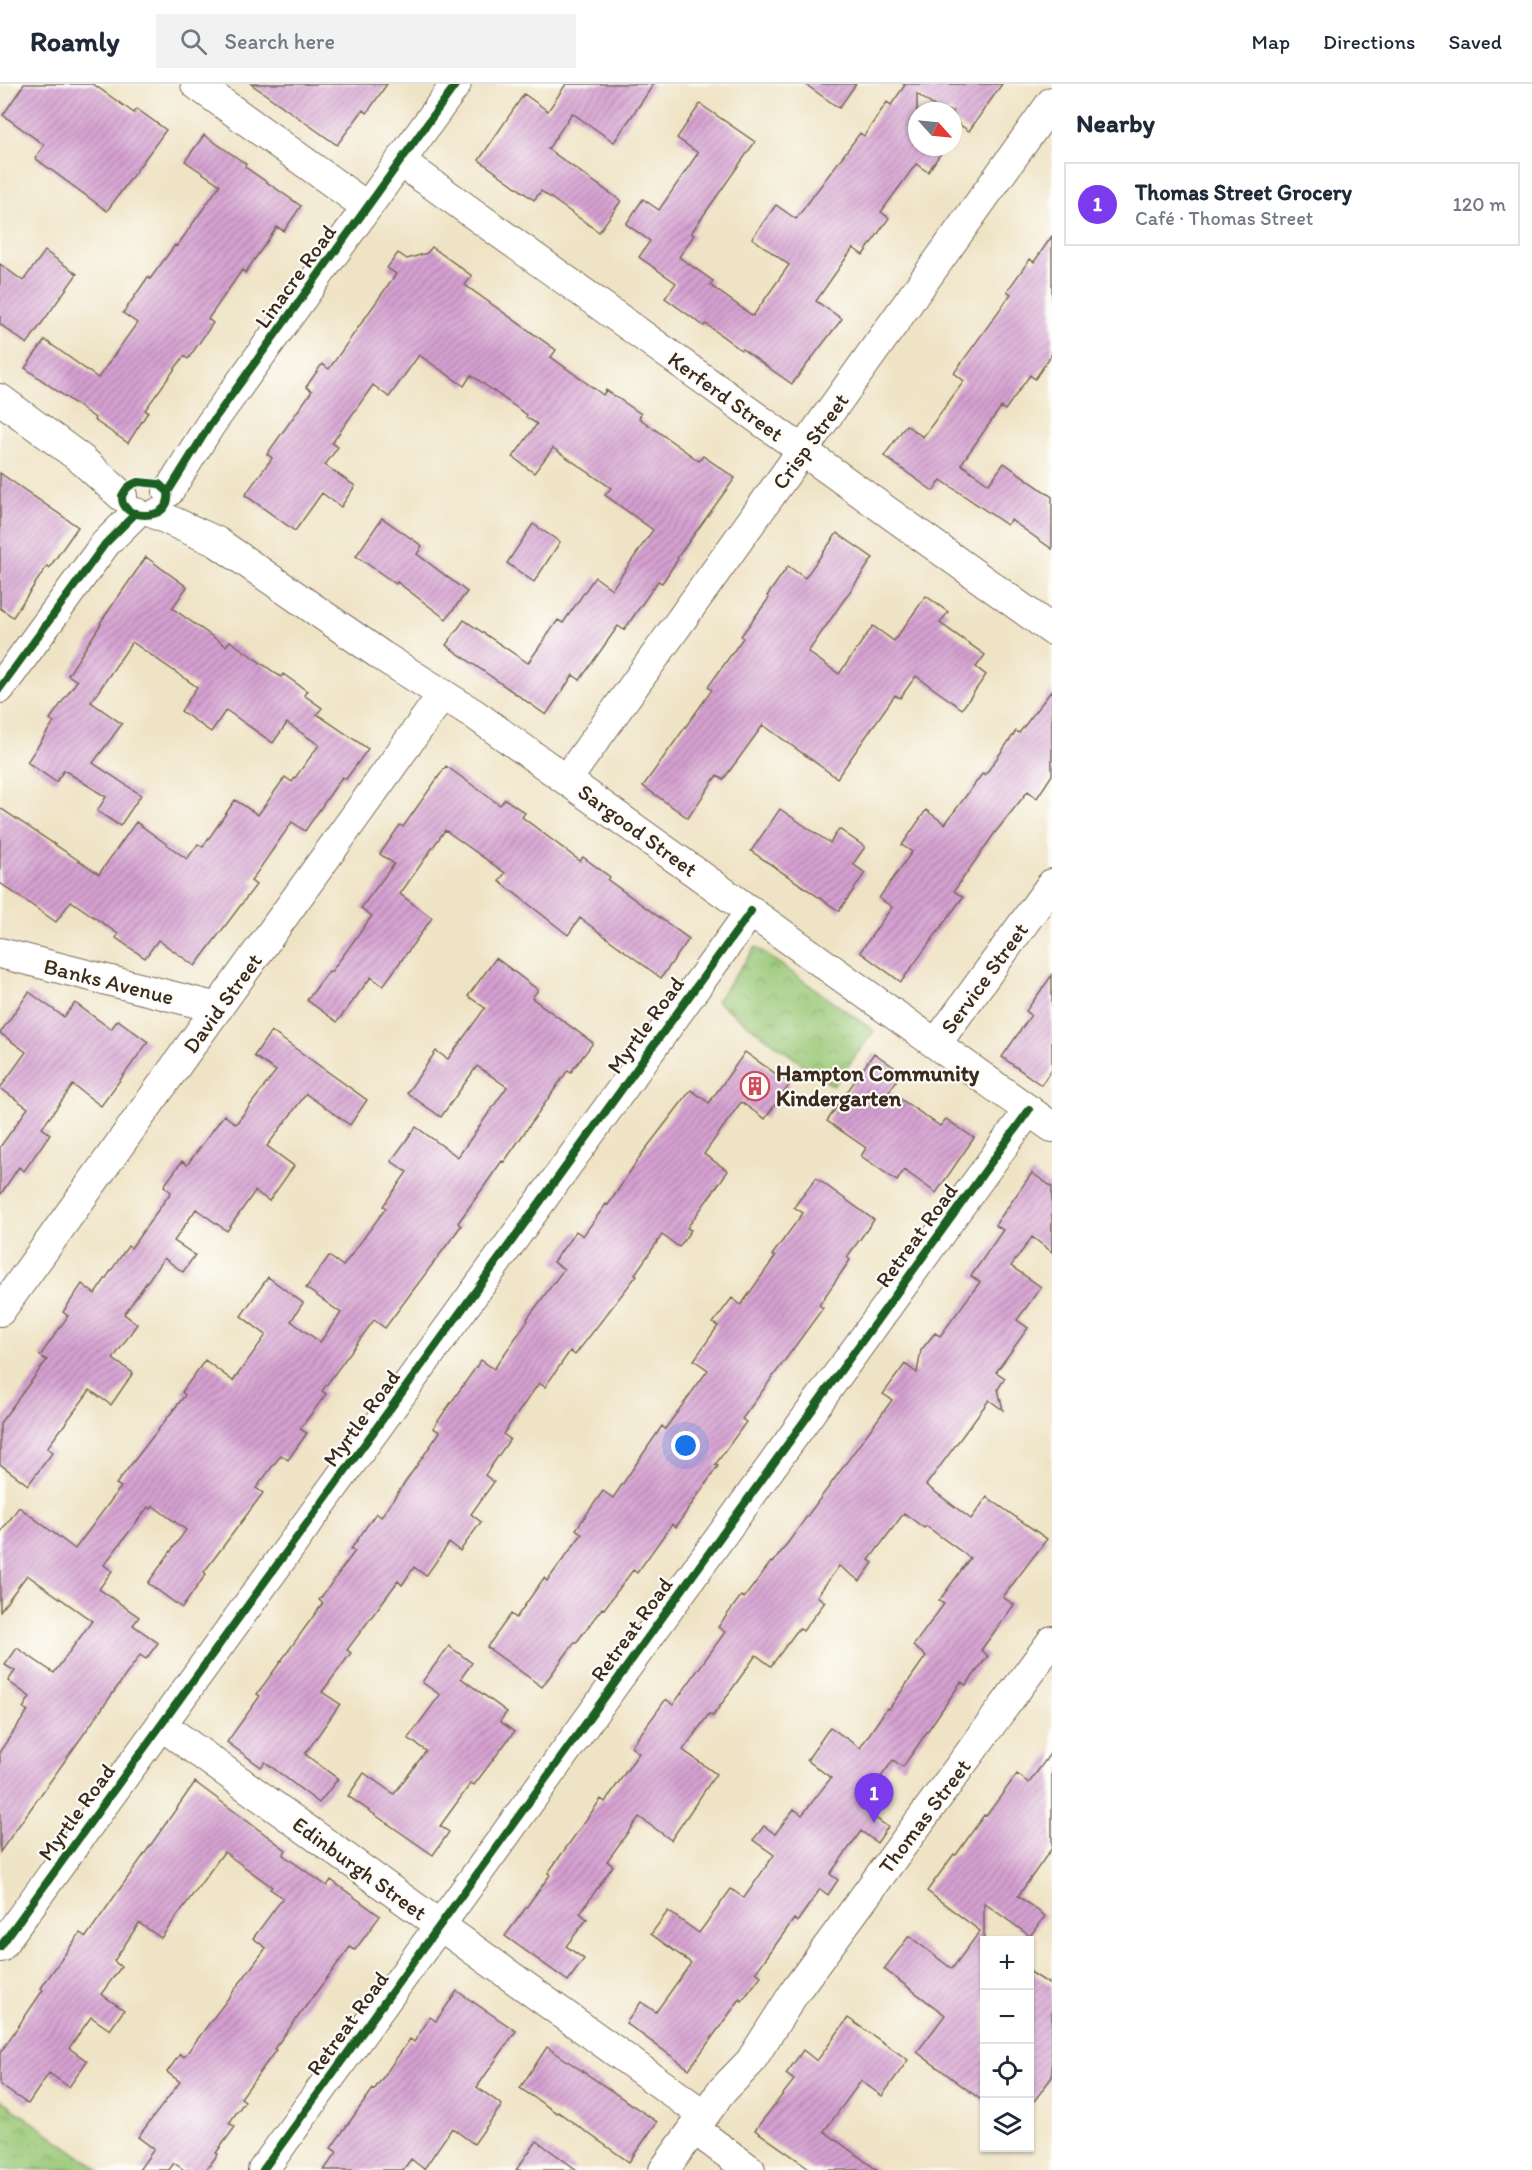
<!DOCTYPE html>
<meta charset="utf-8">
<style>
body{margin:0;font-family:Itim,sans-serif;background:#f2f2f3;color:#1f2937}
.controls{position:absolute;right:18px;bottom:18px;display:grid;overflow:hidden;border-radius:0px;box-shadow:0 2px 4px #0004}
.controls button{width:54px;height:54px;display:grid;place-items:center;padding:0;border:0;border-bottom:2px solid #e0e1e3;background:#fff;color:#1f2937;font:30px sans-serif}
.compass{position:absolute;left:908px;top:18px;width:54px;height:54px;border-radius:50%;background:#fff;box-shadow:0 2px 4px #0004;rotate:117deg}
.you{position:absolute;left:686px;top:1362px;width:21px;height:21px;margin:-15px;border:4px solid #fff;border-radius:50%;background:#1a73e8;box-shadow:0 0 0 9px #1a73e833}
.badge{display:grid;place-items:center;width:39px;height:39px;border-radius:50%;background:#7c3aed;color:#fff;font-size:20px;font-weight:700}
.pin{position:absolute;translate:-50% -50px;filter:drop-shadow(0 2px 3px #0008)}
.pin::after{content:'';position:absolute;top:32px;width:21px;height:18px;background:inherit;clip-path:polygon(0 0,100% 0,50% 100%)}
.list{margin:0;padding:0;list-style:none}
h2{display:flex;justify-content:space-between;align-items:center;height:78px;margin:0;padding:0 24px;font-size:26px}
h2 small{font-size:20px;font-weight:400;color:#747a83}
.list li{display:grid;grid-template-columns:39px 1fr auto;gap:18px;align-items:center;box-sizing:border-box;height:84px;margin:0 12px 12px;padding:0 12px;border:2px solid #e0e1e3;border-radius:0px}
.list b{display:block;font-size:22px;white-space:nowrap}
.list p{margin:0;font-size:20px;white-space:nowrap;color:#747a83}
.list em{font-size:20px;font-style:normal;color:#747a83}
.icon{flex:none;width:33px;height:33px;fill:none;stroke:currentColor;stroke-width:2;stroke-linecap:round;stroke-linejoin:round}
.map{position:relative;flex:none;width:1052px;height:2086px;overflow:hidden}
header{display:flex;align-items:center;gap:36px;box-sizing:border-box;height:84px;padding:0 30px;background:#fff;border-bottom:2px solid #e0e1e3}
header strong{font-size:28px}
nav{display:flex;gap:33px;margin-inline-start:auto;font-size:21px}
.search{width:420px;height:54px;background:#f2f2f3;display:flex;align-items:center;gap:15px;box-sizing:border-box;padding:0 21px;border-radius:0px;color:#747a83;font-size:22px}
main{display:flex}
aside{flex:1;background:#fff}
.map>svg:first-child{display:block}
</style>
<header>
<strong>Roamly</strong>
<div class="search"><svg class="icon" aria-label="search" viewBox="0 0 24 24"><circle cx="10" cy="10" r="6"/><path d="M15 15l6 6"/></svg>Search here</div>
<nav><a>Map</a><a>Directions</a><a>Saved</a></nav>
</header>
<main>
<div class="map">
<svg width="1052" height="2086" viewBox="0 0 1052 2086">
<defs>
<pattern id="park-crowns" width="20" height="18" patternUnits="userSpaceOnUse" patternTransform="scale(1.5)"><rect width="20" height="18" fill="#9ac877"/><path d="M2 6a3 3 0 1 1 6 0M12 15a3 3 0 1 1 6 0" fill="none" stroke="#7fa361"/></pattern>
<pattern id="building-hatch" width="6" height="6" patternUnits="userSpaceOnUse" patternTransform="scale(1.5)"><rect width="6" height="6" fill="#d5a0d1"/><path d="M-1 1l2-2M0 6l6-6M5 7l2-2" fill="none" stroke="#ae83a9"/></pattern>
</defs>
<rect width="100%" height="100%" fill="#fdfcf7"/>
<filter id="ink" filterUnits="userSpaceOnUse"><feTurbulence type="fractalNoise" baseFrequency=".0167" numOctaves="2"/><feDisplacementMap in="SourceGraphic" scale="12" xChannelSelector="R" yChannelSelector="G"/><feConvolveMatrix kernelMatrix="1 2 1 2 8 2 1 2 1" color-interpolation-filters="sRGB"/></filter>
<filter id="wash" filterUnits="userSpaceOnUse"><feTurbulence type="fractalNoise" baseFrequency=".008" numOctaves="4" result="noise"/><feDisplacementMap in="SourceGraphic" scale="24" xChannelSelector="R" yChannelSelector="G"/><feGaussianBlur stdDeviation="1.35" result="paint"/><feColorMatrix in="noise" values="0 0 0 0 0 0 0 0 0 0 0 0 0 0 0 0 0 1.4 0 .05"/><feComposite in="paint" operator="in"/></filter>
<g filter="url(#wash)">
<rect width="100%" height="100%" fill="#efe3c5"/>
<!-- park -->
<path fill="url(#park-crowns)" stroke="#6a794a" stroke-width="1.5" d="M756,863l118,84 -41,55 -117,-85z
M0,2015l100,71h-100z"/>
<g id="blocks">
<!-- building -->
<path fill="url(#building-hatch)" d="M24,0h69l41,29 3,-4 29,21 -59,81 -72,-53 9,-13 -41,-30z
M251,0h136l-20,29 -4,-3 -26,35z
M566,0h88l-40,58 -42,-29 -24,36 73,52 -22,31 -58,-41 -7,9 -55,-40 45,-66 24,17z
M805,0h51l-17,24z
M903,0h99l-33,47 -16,-11v-9h-12l-24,-17v53h28l-17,25 -12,-8 -35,48 8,6 -26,37 -10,-7 -37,53 26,18 -50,65 -50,-35 -1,1 -35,-26 -2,2 -39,-28 11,-15 -37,-26 11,-16 -24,-17 17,-25 16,11 39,-57 -21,-15 23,-34 55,38 -64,91 3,2 -15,22 34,24 -3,4 43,31 36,-51 -37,-27 24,-33 20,14 64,-86 4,3 23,-34 4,3 14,-20z
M204,51l42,29 -1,3 56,39 -17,25 -7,-4 -32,46 -3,-3 -34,49 5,4 -25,36 -4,-3 -39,54 3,2 -20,31 -34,-23 1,-2 -70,-50 20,-28 53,38 39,-55 -14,-10 25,-36 2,2 25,-34 2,1 43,-61 -35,-24z
M1052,152v118l-17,25 -5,-4 -25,35 -4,-3 -40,57 28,20 15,-21 48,34v52l-41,-29 -4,5 -66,-45 -8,11 -49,-35 22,-31 17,12 41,-56 -10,-8 57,-79 -4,-3 23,-32 4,3z
M432,163l40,29 -7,9 91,65 -5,7 52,38 3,-5 35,24 -2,4 60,43 4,-5 32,22 -58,80 1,1 -16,24 -4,-2 -34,49 -6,-4 -38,54 -7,-5 -27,40 -100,-70 18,-25 64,43 30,-43 5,3 32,-46 17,12 41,-59 -48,-35 6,-7 -58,-40 -19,25 -21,-16 24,-33 -11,-7 1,-2 -56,-40 -7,11 -45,-31 -30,42 -16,-12 -41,58 6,4 -13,18 30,21 -14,21 -19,-14 -27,38 -50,-36 27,-37 -5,-4 45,-63 -6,-4 16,-23 7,5 67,-95 -9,-6 11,-15 9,6 20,-6z
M45,167l32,23 -50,70 -27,-20v-60l23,17z
M0,389l78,54 -29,41 -2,-2 -34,51 -13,-9z
M382,434l40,28 -5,8 50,38 -21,27 -49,-37 -1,2 -40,-28z
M533,440l27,18 -26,40 -27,-19z
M837,449l36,25 -65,94 31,22 34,-48 21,15 32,-45 22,16 -8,11 45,32 -9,12 10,8 -24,34 -46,-33 -16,22 -5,-3 -58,83 -74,-53 -40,55 -6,-5 -29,43 -45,-32 69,-96 -4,-3 35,-49 -2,-2 28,-38 -2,-2 21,-30 17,12z
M146,473l41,30 -15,21 54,38 4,-5 51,36 2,-3 24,17 -3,4 18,13 -5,6 51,35 -22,30 -4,-2 -37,54 -13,-9 -41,59 5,4 -61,81 -37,-26 -13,18 -29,-20 2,-4 -47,-33 -15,21 -56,-39v-75l99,66 37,-52 51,37 11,-15 5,3 32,-47 23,15 27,-38 7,5 27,-37 -32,-22 -14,20 -47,-33 -15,22 -30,-21 16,-24 -65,-45 -41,60 31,22 -29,39 48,32 -21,31 -23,-15 9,-14 -42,-27 -8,12 -29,-20 27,-40 -4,-3 27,-38 -9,-6 33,-51 -1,-1z
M1052,606v85l-15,23 -9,-7 -34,43 -40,57 9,6 -62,85 -41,-30 32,-45 -13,-9 33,-46 -10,-7 24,-35 19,14 38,-51 2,2 31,-44 3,2z
M446,682l54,39 5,-6 20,14 -3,4 58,44 3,-4 27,20 -2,3 81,59 -28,39 -81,-60 -12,17 -69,-54 6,-8 -60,-43 -45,64 32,24 -49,68 -12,-9 -34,45 -30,-22 22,-29 2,1 41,-56 -11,-8 33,-44 -14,-10 20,-29 3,2z
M780,725l50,34 9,-14 26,18 -12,17 12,9 -26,38 -88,-60z
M496,874l42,32 -6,8 61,45 -22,29 -3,-2 -64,92 -2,-1 -44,62 3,3 -76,102 -11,-8 -52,71 4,3 -26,35 7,4 -19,27 -7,-5 -25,33 7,5 -59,79 2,2 -24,34 -34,-25 38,-53 -33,-24 -2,3 -3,-2 -44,58 8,6 -13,18 40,28 -6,8 25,18 -12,16 -6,-4 -140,197v-101l28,-40 -5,-3 7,-11 -22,-16 7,-10 -10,-6 12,-17 37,25 38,-52 -65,-46 -27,36v-78l19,-26 56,42 46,-62 -5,-3 69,-89 -3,-3 23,-32 28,21 33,-46 -25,-19 27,-39 35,26 -12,18 29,21 21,-29 -35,-25 23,-32 14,10 43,-58 -3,-2 24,-34 -16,-11 25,-34 42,30 49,-70 -30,-21 -36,51 -34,-24 29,-42 12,8 37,-51 -17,-12z
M1052,891v94l-11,16 -39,-28 29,-42 -5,-4z
M29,908l35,25 11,-14 36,26 7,-9 30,22 -47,64 -28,-21 -31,43 8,6 -26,37 -5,-4 -19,28v-48l28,-39 -28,-20 26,-36 -26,-19z
M271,947l96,69 -17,25 -44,-31 -39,52 27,20 -25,35 -14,-10 -28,40 -31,-22 -22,32 21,14 -12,17 -19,-14 -40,56 13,10 -24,35 20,14 -22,32 -21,-15 -43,58 6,4 -25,33 -28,-21v-41l47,-63 -7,-4 28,-40 -5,-4 19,-28 13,10 33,-48 3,2 40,-56 -7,-6 18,-25 5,4 37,-50 12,9 40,-53 -22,-15z
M745,968l45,32 -25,35 -24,-17 -37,52 24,17 -41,57 4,2 -12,17 -17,-12 -27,39 2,1 -62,80 -5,-4 -25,36 -6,-4 -36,51 7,5 -25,36 9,7 -23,32 10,8 -21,29 -11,-8 -23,33 -12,-9 -12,18 -4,-4 -51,69 4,3 -29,39 18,12 -35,50 33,25 -19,24 -54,-41 -4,5 -34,-25 33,-46 -3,-2 66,-91 -4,-3 36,-49 -4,-2 25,-36 5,4 59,-85 -7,-4 48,-68 13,9 34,-49 -1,-1 37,-50 -11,-7 23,-31 7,5 23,-32 2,1 33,-50 50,-65 18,13z
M874,969l28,20 -13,18 51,35 6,-7 28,19 -38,55 -32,-23 -7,11 -36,-25 5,-8 -39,-27z
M1032,1089l20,14v65l-20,-15 -21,29 30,21 -24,33 11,8 -32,44 9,6 -7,11 5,21 -14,-10 -63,85 45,34 16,-22 60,42 -44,58 11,8 -33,45 7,6 -22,29 -5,-3 -58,85 -10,-7 -33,47 28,20 -11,16 -16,-12 -31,43 8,6 -10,15 -8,-6 -23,33 -3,-3 -38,53 5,4 -19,25 -2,-2 -51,70 -63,-46 15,-21 15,10 35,-49 -40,-29 17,-23 31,22 32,-44 13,9 30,-43 -21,-15 11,-14 11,8 19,-25 8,6 29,-37 -24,-18 23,-33 30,21 27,-40 2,1 37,-53 -13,-10 31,-42 -5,-3 31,-43 -44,-32 -2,2 -20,-15 -35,47 4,3 -13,18 -21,-15 -22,30 8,6 -22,29 -4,-3 -28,38 -15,-11 -43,61 -4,-2 -26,36 33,24 -45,66 -32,-23 -32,44 6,5 -33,47 7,6 -21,27 18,13 -16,22 -63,-45 45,-61 -2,-2 53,-74 4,3 34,-49 -8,-6 35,-48 7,6 52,-73 -7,-5 23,-31 3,2 27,-36 2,1 119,-163 -9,-6 22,-30 12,9 4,-23 14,-17 5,3 40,-54 -9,-6 32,-46 -8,-5z
M816,1094l58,42 -27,37 3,3 -31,45 4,3 -81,111 4,3 -31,43 3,1 -22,32 -20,29 -4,-3 -35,49 -4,-3 -29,39 -2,-1 -26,35 -1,-1 -33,45 -55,-40 24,-33 5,4 28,-40 3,3 35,-47 -6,-5 27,-38 10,7 49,-72 3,3 43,-59 -14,-10 24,-34 -5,-3 19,-25 9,7 34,-48 -3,-2 31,-42 -9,-6z
M449,1562l23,17 -11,15 46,34 -7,9 14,11 -40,53 -3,-2 -31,43 9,6 -16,23 -85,-59 16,-23 30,21 32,-43 -18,-13 32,-43 -18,-13z
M1052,1667v97l-34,48 27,20 -15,20 -46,-33v199l-67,-50 28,-37 -61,-46 25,-33 43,33 28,-38 -53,-40 27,-37 2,1 28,-40 2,1 31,-42 12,9z
M195,1698l91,68 -3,5 44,31 4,-6 49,36 -25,34 -5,-3 -76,102 2,1 -35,48 4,3 -16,22 6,4 -19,26 2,1 -12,16h-22l-10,-7 -5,7h-30l15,-21 -16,-12 42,-55 -13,-10 13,-18 4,3 82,-109 -13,-10 30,-40 -13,-9 2,-2 -48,-35 -63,86 -22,-15 -25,38 7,6 -20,27 23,16 -14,20 -19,-13 -22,31 18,13 -18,26 -20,-14 -21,31 -28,-19v-32l43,-63 -2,-2 17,-24 22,-31 6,4z
M1029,1887l23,15v91l-23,31z
M457,1907l59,40 -39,56 25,18 -28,39 -22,-16 -28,41 -13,-10 -8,11h-79l13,-18 -6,-4 42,-59 1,1 36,-51 4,3 16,-25 6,4z
M848,1934l60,42 -26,36 -21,-15 -37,50 53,39h-65l-57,-40 39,-50 -8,-6 17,-24 14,11z
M547,1963l110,75 -28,40 -71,-50 -1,1 -37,-25z
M537,2057l40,29h-61z"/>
</g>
</g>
<g filter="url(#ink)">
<use href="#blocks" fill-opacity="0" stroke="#7a6b58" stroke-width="1.5"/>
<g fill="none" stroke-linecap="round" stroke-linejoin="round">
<!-- minor casing -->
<g stroke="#7a6b58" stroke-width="32">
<path id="minor" d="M196,0l171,123
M400,77l652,469
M0,315l81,60 41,37
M168,408l42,-67 246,-341
M156,430l61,28 165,114 92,58 578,413
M0,604l105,-144 31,-31
M567,695l485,-677
M0,869l218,55
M936,960l116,-160
M0,1227l443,-617
M161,1641l543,390
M0,1863l751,-1036
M720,2009l30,-31 46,-72 256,-349
M694,2045l56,41
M263,2086l766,-1060
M664,2086l51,-70"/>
</g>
<!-- minor -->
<use href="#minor" stroke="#fff" stroke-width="30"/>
<!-- cycleway casing -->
<g stroke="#fdfcf7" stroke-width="11">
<path id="cycleway" d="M139,398l20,2 9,8c4,28 -37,28 -44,13 -2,-2 -2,-6 -2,-9 4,-8 8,-12 17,-14z
M168,408l42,-67 246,-341
M0,604l105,-144 31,-31
M0,1863l751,-1036
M263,2086l766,-1060"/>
</g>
<!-- cycleway -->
<use href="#cycleway" stroke="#1b5e20" stroke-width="8"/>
</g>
</g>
<!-- icons -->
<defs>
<g id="building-ring" transform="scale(1.5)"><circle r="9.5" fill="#fdfcf7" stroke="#d1495b" stroke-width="1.5"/><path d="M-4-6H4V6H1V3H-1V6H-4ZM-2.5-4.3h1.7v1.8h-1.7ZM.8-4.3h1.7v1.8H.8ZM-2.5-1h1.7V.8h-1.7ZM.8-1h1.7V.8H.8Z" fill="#d1495b"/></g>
</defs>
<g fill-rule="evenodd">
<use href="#building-ring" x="755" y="1002"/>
</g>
<g text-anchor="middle" stroke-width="4.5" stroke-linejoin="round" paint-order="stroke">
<!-- street labels -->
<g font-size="22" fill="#3b2a1e" stroke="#fdfcf7">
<text transform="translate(295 192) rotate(-54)" y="8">Linacre Road</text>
<text transform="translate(726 312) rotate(36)" y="8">Kerferd Street</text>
<text transform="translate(810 357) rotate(-54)" y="8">Crisp Street</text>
<text transform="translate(638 746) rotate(36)" y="8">Sargood Street</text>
<text transform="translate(984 894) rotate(-54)" y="8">Service Street</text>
<text transform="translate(109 897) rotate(14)" y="8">Banks Avenue</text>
<text transform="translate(222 919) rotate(-54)" y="8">David Street</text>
<text transform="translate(645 941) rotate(-54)" y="8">Myrtle Road</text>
<text transform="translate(916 1151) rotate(-54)" y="8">Retreat Road</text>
<text transform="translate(361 1334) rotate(-54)" y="8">Myrtle Road</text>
<text transform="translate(631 1545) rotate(-54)" y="8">Retreat Road</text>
<text transform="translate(76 1728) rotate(-54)" y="8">Myrtle Road</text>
<text transform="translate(924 1732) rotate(-53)" y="8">Thomas Street</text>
<text transform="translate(360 1784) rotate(36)" y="8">Edinburgh Street</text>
<text transform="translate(347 1939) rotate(-54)" y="8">Retreat Road</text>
</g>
<!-- poi labels -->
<g font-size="22" font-weight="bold" fill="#3b2a1e" stroke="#fdfcf7" text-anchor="start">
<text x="776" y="997">Hampton Community<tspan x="776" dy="25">Kindergarten</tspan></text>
</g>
</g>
</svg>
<div class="controls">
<button>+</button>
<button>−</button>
<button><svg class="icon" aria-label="locate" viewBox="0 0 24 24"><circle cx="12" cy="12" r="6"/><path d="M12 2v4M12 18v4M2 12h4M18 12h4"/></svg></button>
<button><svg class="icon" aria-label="layers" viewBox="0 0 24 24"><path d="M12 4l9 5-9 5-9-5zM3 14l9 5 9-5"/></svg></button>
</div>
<svg class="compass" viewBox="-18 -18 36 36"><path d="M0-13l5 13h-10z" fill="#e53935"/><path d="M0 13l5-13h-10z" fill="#747a83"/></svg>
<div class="you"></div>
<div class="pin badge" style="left:874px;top:1739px">1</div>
</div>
<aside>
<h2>Nearby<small></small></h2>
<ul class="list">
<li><span class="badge">1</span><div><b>Thomas Street Grocery</b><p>Café · Thomas Street</p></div><em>120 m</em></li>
</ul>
</aside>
</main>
